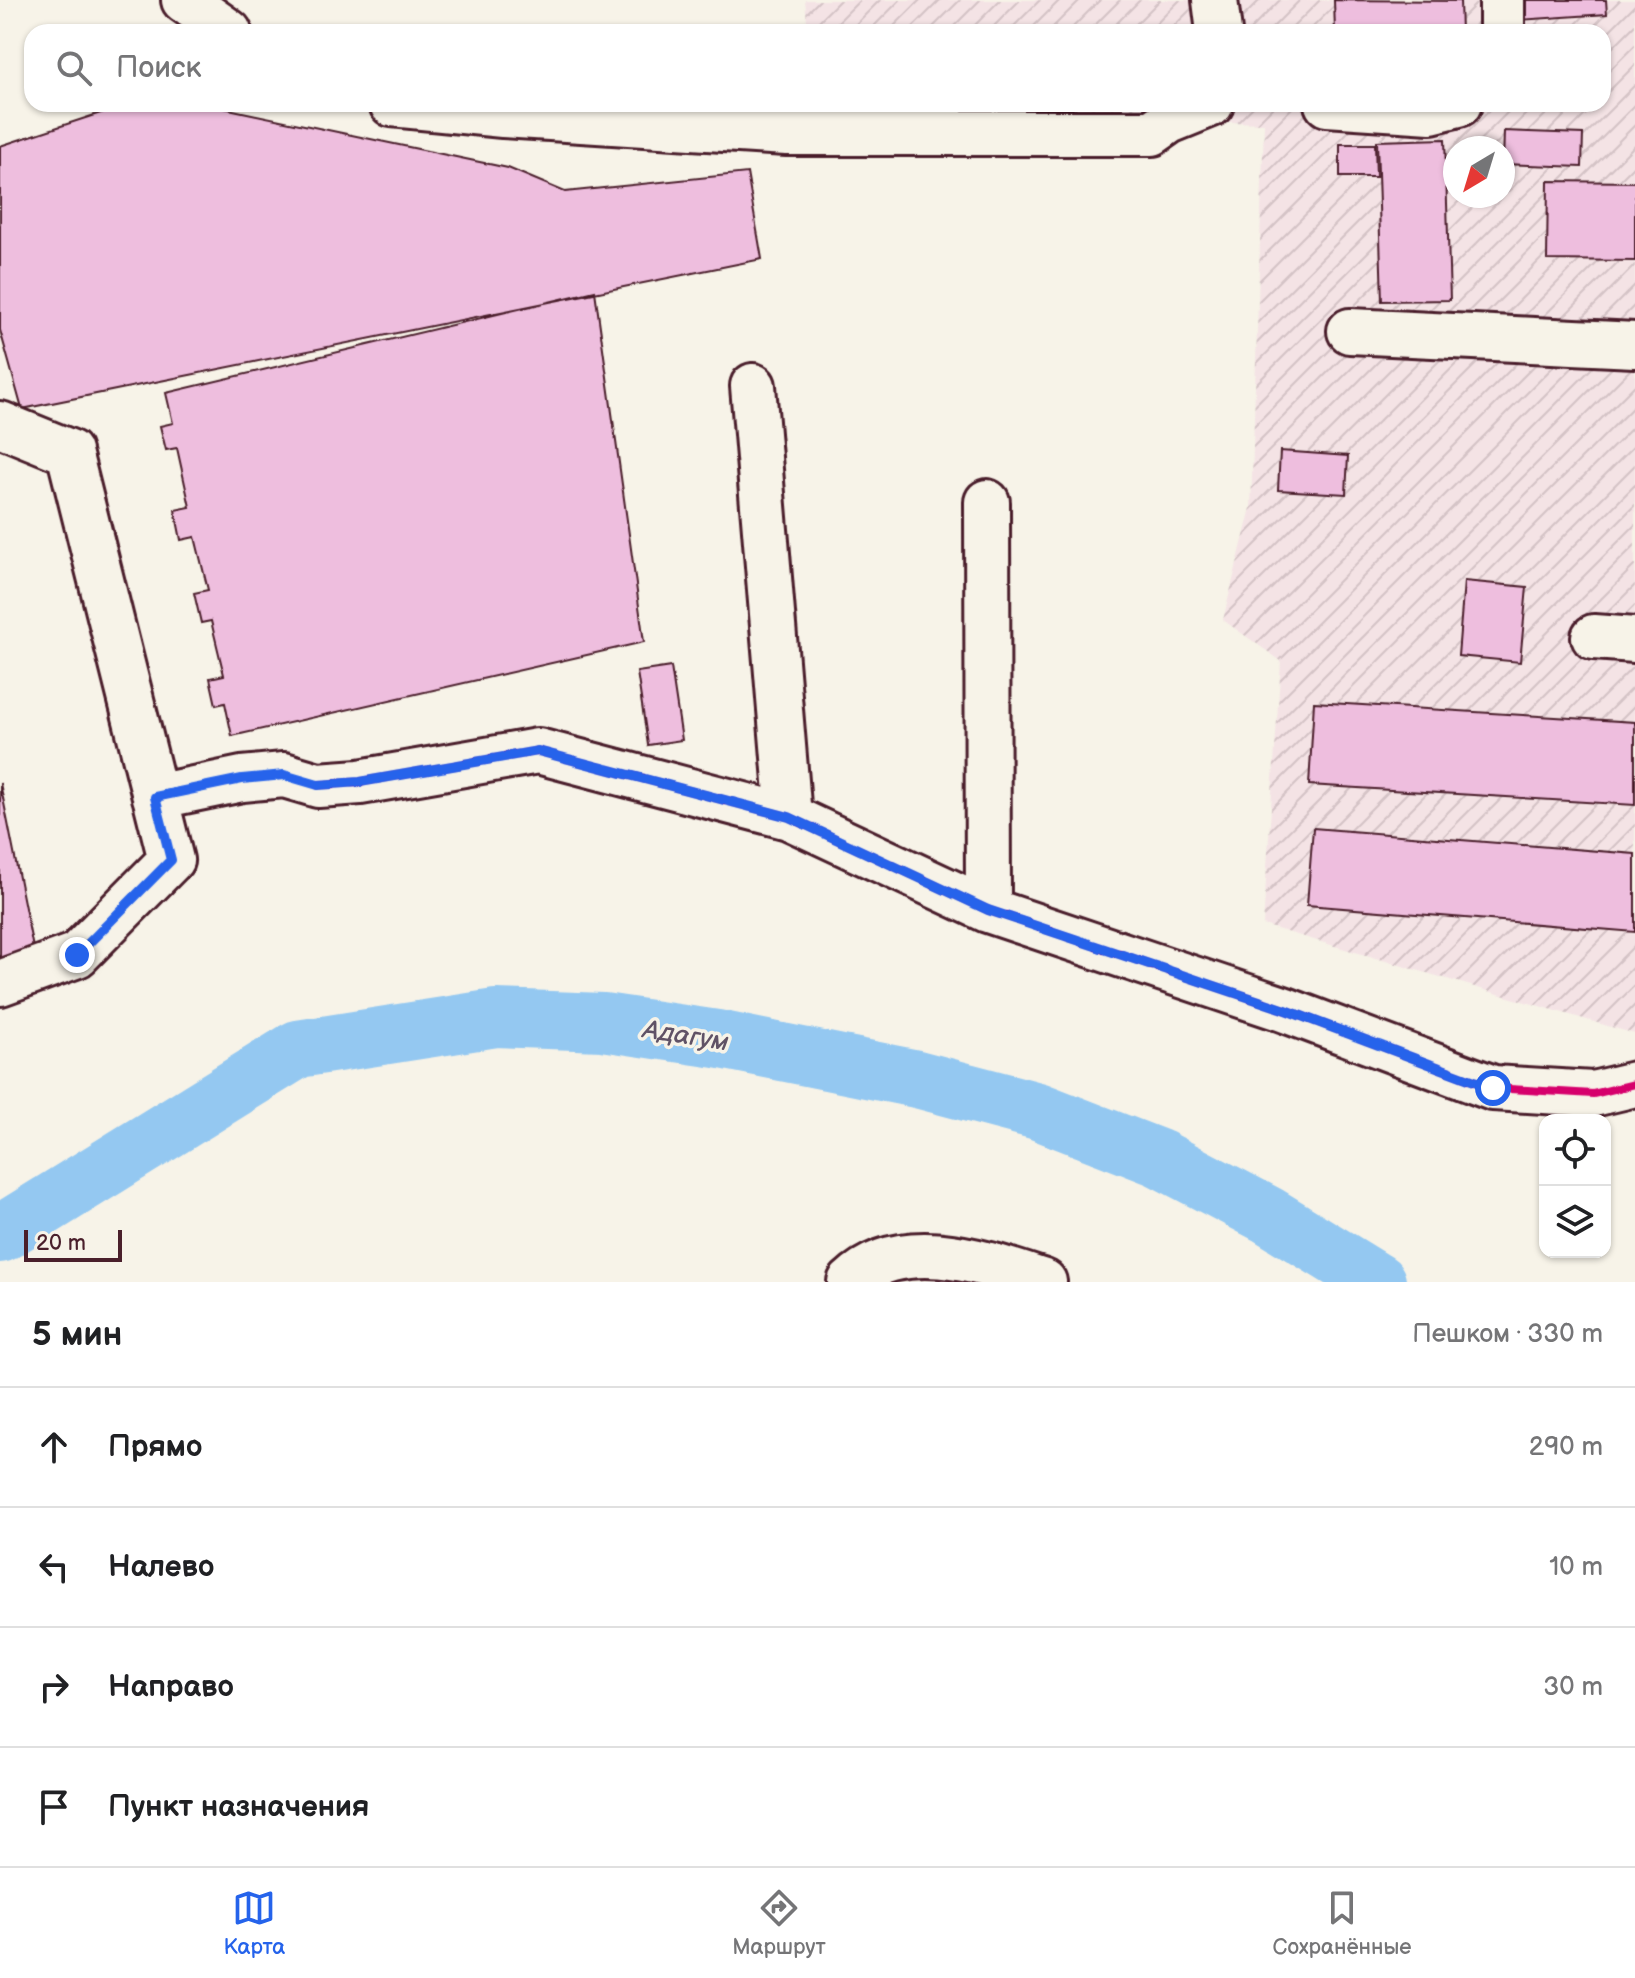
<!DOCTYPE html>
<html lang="ru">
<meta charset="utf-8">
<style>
body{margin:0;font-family:"Balsamiq Sans",sans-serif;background:#f6f6f6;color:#202124}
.controls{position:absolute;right:24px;bottom:24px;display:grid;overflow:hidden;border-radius:16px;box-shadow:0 2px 6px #0004}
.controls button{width:72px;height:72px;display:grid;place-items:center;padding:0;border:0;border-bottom:2px solid #e0e0e0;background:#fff;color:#202124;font:40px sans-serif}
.compass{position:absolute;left:1443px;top:136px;width:72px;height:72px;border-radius:50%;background:#fff;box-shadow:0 2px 6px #0004;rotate:218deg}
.scale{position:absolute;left:24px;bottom:20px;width:98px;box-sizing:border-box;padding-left:8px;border:4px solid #4a1f2b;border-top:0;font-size:22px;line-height:28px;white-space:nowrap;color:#4a1f2b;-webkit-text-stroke:6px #f7f3e8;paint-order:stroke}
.stop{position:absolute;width:24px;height:24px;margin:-18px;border:6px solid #2563eb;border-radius:50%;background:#fff}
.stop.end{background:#2563eb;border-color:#fff;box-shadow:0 2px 8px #0008}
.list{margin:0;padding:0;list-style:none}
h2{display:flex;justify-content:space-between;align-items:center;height:104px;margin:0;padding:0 32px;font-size:34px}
h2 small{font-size:26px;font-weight:400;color:#757577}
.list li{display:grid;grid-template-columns:52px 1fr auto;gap:24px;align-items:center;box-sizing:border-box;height:120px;padding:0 32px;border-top:2px solid #e0e0e0}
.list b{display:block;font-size:30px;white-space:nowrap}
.list em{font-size:26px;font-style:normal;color:#757577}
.icon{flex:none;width:44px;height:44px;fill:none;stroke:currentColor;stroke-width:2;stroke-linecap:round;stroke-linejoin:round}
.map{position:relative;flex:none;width:1635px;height:1282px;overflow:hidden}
.search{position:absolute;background:#fff;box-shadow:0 2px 6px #0004;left:24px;right:24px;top:24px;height:88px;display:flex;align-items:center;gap:20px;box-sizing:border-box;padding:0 28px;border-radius:24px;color:#757577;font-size:30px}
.sheet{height:584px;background:#fff}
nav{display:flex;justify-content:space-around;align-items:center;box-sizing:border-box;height:112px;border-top:2px solid #e0e0e0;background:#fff;font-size:22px;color:#757577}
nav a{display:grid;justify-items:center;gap:4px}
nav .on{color:#2563eb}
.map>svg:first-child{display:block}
</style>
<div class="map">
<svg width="1635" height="1282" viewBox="0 0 1635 1282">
<defs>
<pattern id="industrial-furrows" width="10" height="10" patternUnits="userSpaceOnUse" patternTransform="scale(2)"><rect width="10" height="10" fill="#f4e3e5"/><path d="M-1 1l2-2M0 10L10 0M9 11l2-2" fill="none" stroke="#d3c2c5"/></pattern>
</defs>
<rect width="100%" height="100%" fill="#f7f3e8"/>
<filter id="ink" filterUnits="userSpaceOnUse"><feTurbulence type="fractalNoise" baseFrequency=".0125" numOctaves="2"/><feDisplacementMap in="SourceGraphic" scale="16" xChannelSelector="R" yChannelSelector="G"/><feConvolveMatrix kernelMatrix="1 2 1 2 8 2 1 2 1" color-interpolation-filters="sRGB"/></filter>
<g filter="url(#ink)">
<!-- industrial -->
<path fill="url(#industrial-furrows)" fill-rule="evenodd" d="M805,0h830v1034l-372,-109 18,-264 -58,-41 28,-112 13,-385 -450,-13 -1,-6h790v-72h-795zM1455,148h48v48h-48z"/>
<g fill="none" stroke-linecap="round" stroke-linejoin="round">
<!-- river -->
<path stroke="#94c8f1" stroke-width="58" d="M0,1234l298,-185 198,-31 107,4 114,17 200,40 121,32 121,47 109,57 109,67"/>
</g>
<!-- building -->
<path fill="#eebede" stroke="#4a1f2b" stroke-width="2" d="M1334,0l126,1 1,31h-126z
M1517,0h89l1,14 -88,6z
M128,104h77l303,64 57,24 182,-19 15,86 -740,150 -22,-79v-184z
M1504,131l79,3 -1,33 -79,-3z
M1445,139l5,161 -68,1 -5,-160z
M1340,144h35l1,33h-36z
M1548,181l87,1v79l-88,-1z
M595,291l49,351 -412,94 -7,-33 -9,2 -6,-27 14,-3 -13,-54 -10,2 -7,-30 14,-3 -13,-53 -14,3 -6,-30 15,-3 -13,-59 -11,2 -6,-24 13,-3 -7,-30z
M1280,451l68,5 -2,38 -68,-4z
M1464,581l63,6 -7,75 -62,-6z
M671,667l11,73 -34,5 -11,-73z
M1314,702l321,20v83l-326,-20z
M0,783l34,170 -34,7z
M1313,828l322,26v78l-328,-27z"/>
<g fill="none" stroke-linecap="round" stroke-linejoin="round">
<!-- minor casing -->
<g stroke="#4a1f2b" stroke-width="50">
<path id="minor" d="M184,0l45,32
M1215,0l4,32
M1502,0v32
M392,104l111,11 284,18h365l17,-12 42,-17
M1327,104l104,7 28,-7
M1350,331l285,14
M753,386l36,431
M0,424l69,28 102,408 -94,95 -77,28
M987,502l1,408
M1594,637l41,3
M155,797l87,-18 42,-4 34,10 42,-3 178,-31 251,66 199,93 295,99 210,79 100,6 42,-10
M850,1282c52,-50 136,-19 194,0"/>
</g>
<!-- minor -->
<use href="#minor" stroke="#f7f3e8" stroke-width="44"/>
<!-- cycleway casing -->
<g stroke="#f7f3e8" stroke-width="13">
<path id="cycleway" d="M318,785l42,-3 178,-31 251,66 199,93 295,99 210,79 100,6 42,-10"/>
</g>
<!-- cycleway -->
<use href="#cycleway" stroke="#d6006c" stroke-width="8"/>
</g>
</g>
<g fill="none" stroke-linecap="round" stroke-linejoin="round" filter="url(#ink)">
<!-- route -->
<path stroke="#2563eb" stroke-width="10" d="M77,955l94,-95 -16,-63 87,-18 42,-4 34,10 42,-3 178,-31 251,66 199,93 295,99 210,79"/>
</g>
<g text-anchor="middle" stroke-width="7" stroke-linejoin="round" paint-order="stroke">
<!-- water labels -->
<g font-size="26" font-style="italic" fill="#605266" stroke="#f7f3e8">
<text transform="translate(686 1035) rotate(9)" y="9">Адагум</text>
</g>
</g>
</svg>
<div class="controls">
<button><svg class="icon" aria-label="locate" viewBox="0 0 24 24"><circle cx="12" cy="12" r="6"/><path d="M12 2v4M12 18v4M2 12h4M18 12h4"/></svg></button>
<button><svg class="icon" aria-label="layers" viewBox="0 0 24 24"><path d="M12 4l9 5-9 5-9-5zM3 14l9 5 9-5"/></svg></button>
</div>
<svg class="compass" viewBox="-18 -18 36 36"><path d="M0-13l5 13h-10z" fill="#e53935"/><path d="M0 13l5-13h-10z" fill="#757577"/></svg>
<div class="scale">20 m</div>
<div class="stop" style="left:1493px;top:1088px"></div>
<div class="stop end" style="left:77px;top:955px"></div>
<div class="search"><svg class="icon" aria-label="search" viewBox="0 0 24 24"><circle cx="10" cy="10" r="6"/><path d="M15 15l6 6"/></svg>Поиск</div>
</div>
<section class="sheet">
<h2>5 мин<small>Пешком · 330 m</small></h2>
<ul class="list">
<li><svg class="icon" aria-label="ahead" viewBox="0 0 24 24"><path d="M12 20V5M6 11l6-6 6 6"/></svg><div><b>Прямо</b></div><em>290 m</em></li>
<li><svg class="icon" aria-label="left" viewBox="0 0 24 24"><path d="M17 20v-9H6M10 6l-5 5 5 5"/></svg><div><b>Налево</b></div><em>10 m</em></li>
<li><svg class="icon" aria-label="right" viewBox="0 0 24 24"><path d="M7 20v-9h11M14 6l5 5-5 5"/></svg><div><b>Направо</b></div><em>30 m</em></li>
<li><svg class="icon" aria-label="arrive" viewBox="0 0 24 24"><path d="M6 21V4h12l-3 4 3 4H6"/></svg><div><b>Пункт назначения</b></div></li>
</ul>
</section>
<nav>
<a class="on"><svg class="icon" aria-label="map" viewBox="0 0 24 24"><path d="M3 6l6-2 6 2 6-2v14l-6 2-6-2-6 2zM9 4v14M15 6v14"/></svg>Карта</a>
<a><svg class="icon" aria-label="directions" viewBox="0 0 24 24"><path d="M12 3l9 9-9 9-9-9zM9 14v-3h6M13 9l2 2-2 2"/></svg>Маршрут</a>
<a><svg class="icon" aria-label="saved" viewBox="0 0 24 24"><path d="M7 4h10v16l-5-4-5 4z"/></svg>Сохранённые</a>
</nav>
